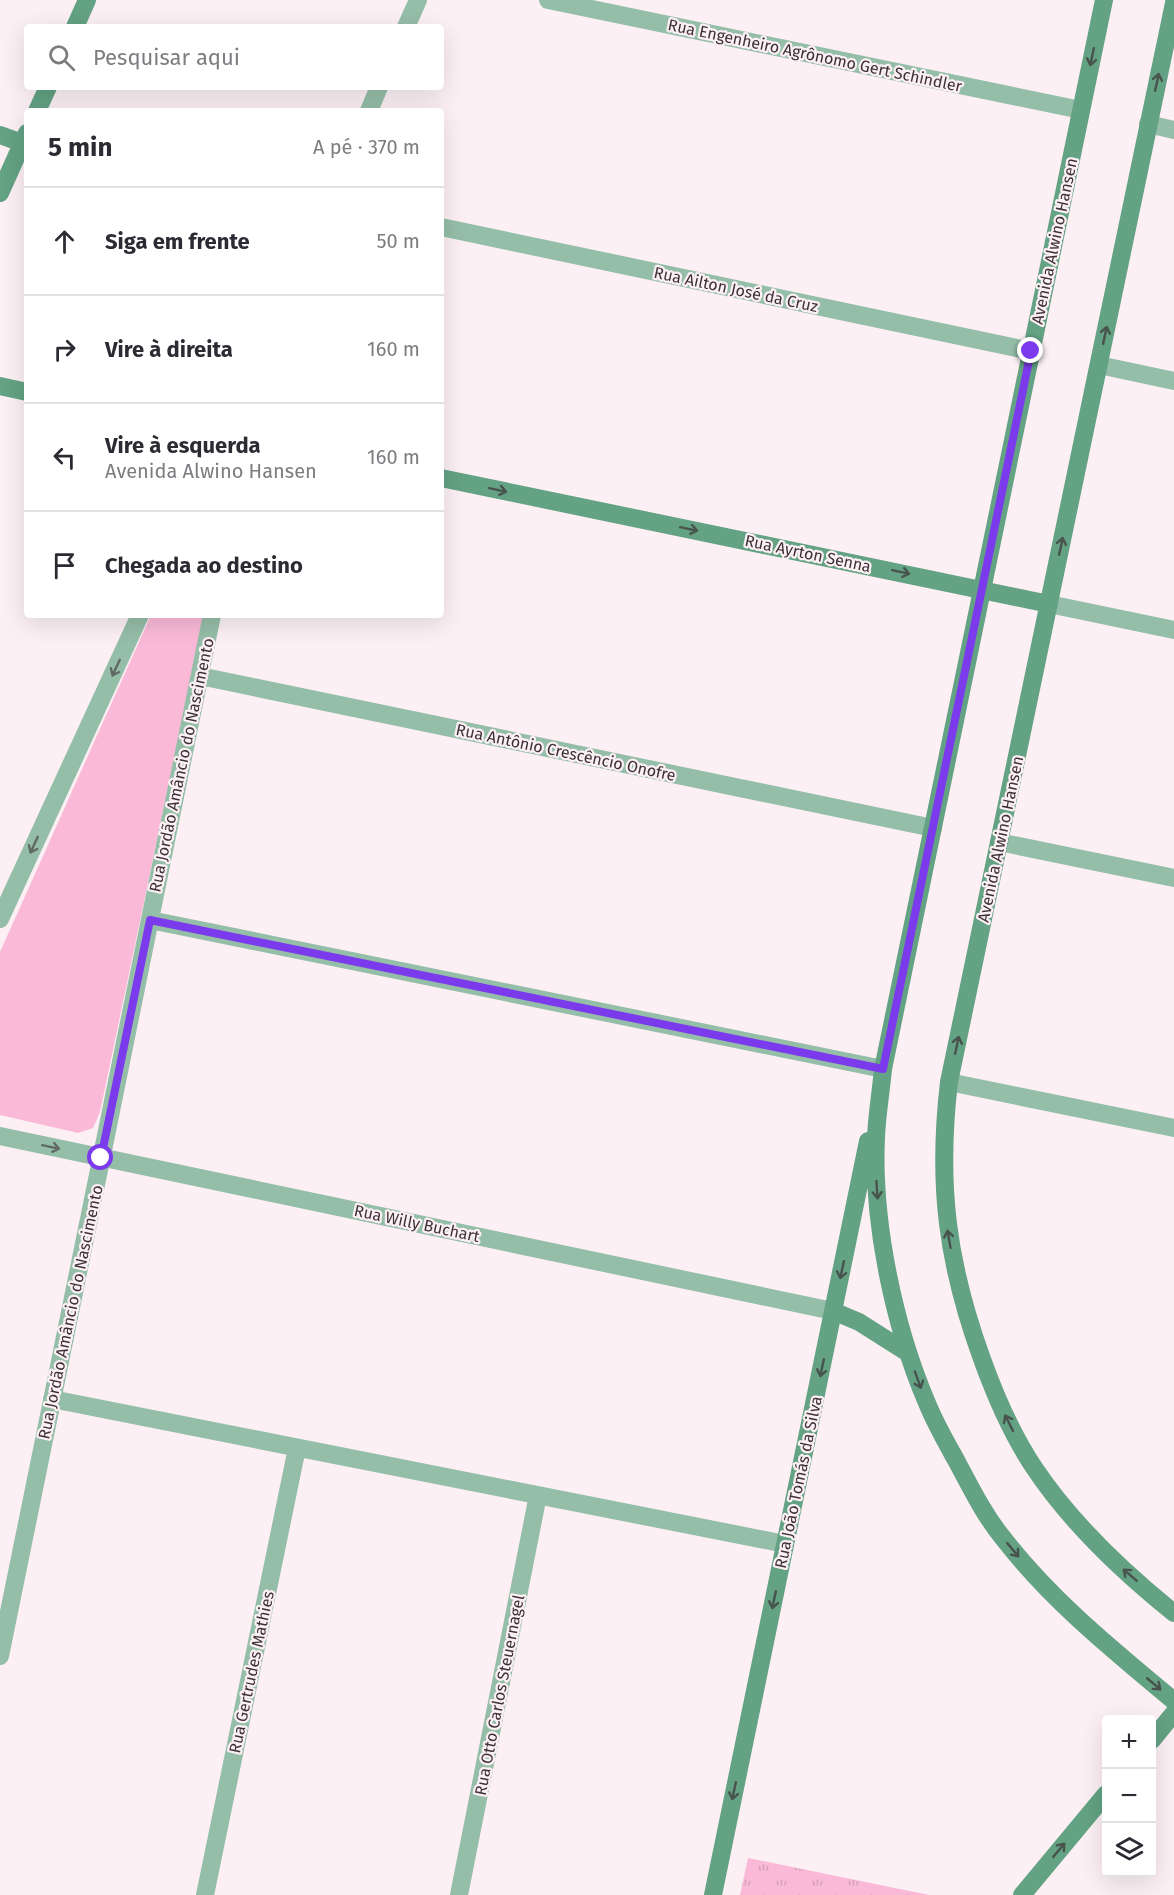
<!DOCTYPE html>
<html lang="pt">
<meta charset="utf-8">
<style>
body{margin:0;font-family:"Fira Sans",sans-serif;background:#f2f2f3;color:#2b2b33}
.controls{position:absolute;right:18px;bottom:18px;display:grid;overflow:hidden;border-radius:6px;box-shadow:0 6px 24px #0002}
.controls button{width:54px;height:54px;display:grid;place-items:center;padding:0;border:0;border-bottom:2px solid #e1e1e2;background:#fff;color:#2b2b33;font:30px sans-serif}
.stop{position:absolute;width:18px;height:18px;margin:-14px;border:4px solid #7c3aed;border-radius:50%;background:#fff}
.stop.end{background:#7c3aed;border-color:#fff;box-shadow:0 2px 6px #0008}
.list{margin:0;padding:0;list-style:none}
h2{display:flex;justify-content:space-between;align-items:center;height:78px;margin:0;padding:0 24px;font-size:26px}
h2 small{font-size:20px;font-weight:400;color:#7c7c81}
.list li{display:grid;grid-template-columns:39px 1fr auto;gap:18px;align-items:center;box-sizing:border-box;height:108px;padding:0 24px;border-top:2px solid #e1e1e2}
.list b{display:block;font-size:22px;white-space:nowrap}
.list p{margin:0;font-size:20px;white-space:nowrap;color:#7c7c81}
.list em{font-size:20px;font-style:normal;color:#7c7c81}
.icon{flex:none;width:33px;height:33px;fill:none;stroke:currentColor;stroke-width:2;stroke-linecap:round;stroke-linejoin:round}
.map{position:relative;flex:none;width:1174px;height:1895px;overflow:hidden}
.search{position:absolute;background:#fff;box-shadow:0 6px 24px #0002;left:24px;top:24px;width:420px;height:66px;display:flex;align-items:center;gap:15px;box-sizing:border-box;padding:0 21px;border-radius:6px;color:#7c7c81;font-size:22px}
.panel{position:absolute;background:#fff;box-shadow:0 6px 24px #0002;left:24px;top:108px;width:420px;height:510px;border-radius:6px}
.map>svg:first-child{display:block}
</style>
<div class="map">
<svg width="1174" height="1895" viewBox="0 0 1174 1895">
<defs>
<pattern id="grass-tufts" width="24" height="20" patternUnits="userSpaceOnUse" patternTransform="scale(1.5)"><rect width="24" height="20" fill="#fabad7"/><path d="M3 7l-1-3M5 7V3M7 7l1-3M15 17l-1-3M17 17v-4M19 17l1-3" fill="none" stroke="#d7a0b9"/></pattern>
</defs>
<rect width="100%" height="100%" fill="#fcf0f5"/>
<!-- grass -->
<path fill="url(#grass-tufts)" d="M748,1858l181,37h-189z"/>
<!-- green -->
<path fill="#fabad7" d="M151,615h53l-104,497 -7,16 -15,5 -78,-18v-163z"/>
<g fill="none" stroke-linecap="round" stroke-linejoin="round">
<!-- street -->
<path stroke="#95bea8" stroke-width="18" d="M548,0l533,110
M406,27l12,-27
M369,111l10,-24
M1148,124l26,6
M441,227l590,124
M1099,365l75,16
M1049,604l125,26
M200,676l733,152
M999,842l175,36
M0,919l140,-304
M150,920l733,149
M949,1082l225,46
M0,1136l833,175
M52,1399l733,145
M0,1656l212,-1041
M205,1895l92,-447
M459,1895l79,-400"/>
<!-- secondary -->
<path stroke="#63a283" stroke-width="18" d="M1104,0l-221,1069c-2,22 -6,45 -7,68 -4,85 18,189 51,266 8,20 19,39 29,57 14,26 28,55 47,78 49,63 110,112 171,163
M1174,3l-225,1079c-12,102 -2,181 33,277 14,39 30,76 53,110 37,55 88,103 139,144
M75,27l12,-27
M37,111l11,-24
M0,135l22,8
M0,193l27,-60
M0,386l27,6
M441,478l608,126
M833,1311l26,11 49,31
M1152,1740l22,-27
M713,1895l155,-754
M1022,1895l84,-101"/>
</g>
<!-- one-way arrows -->
<defs><path id="oneway-shaft" d="M-6 0H5M1.5-3L5.5 0L1.5 3" fill="none" stroke-width="1.6" stroke-linecap="round" stroke-linejoin="round" transform="scale(1.5)"/></defs>
<g stroke="#48534d">
<use href="#oneway-shaft" transform="translate(1092 57) rotate(102)"/>
<use href="#oneway-shaft" transform="translate(1157 82) rotate(-78)"/>
<use href="#oneway-shaft" transform="translate(1105 335) rotate(-78)"/>
<use href="#oneway-shaft" transform="translate(498 490) rotate(12)"/>
<use href="#oneway-shaft" transform="translate(689 529) rotate(12)"/>
<use href="#oneway-shaft" transform="translate(1061 546) rotate(-78)"/>
<use href="#oneway-shaft" transform="translate(901 572) rotate(12)"/>
<use href="#oneway-shaft" transform="translate(957 1045) rotate(-78)"/>
<use href="#oneway-shaft" transform="translate(877 1190) rotate(86)"/>
<use href="#oneway-shaft" transform="translate(949 1239) rotate(-100)"/>
<use href="#oneway-shaft" transform="translate(842 1270) rotate(102)"/>
<use href="#oneway-shaft" transform="translate(822 1368) rotate(102)"/>
<use href="#oneway-shaft" transform="translate(918 1380) rotate(70)"/>
<use href="#oneway-shaft" transform="translate(1009 1423) rotate(-116)"/>
<use href="#oneway-shaft" transform="translate(1013 1550) rotate(50)"/>
<use href="#oneway-shaft" transform="translate(1130 1575) rotate(-139)"/>
<use href="#oneway-shaft" transform="translate(774 1600) rotate(102)"/>
<use href="#oneway-shaft" transform="translate(1154 1684) rotate(40)"/>
<use href="#oneway-shaft" transform="translate(734 1791) rotate(102)"/>
<use href="#oneway-shaft" transform="translate(1059 1850) rotate(-50)"/>
</g>
<g stroke="#606964">
<use href="#oneway-shaft" transform="translate(116 668) rotate(115)"/>
<use href="#oneway-shaft" transform="translate(34 845) rotate(115)"/>
<use href="#oneway-shaft" transform="translate(51 1147) rotate(12)"/>
</g>
<g fill="none" stroke-linecap="round" stroke-linejoin="round">
<!-- route -->
<path stroke="#7c3aed" stroke-width="8" d="M101,1158l49,-238 733,149 148,-718"/>
</g>
<g text-anchor="middle" stroke-width="4.5" stroke-linejoin="round" paint-order="stroke">
<!-- street labels -->
<g font-size="16" fill="#3c3136" stroke="#fcf0f5">
<text transform="translate(815 55) rotate(12)" y="6">Rua Engenheiro Agrônomo Gert Schindler</text>
<text transform="translate(1054 241) rotate(-78)" y="6">Avenida Alwino Hansen</text>
<text transform="translate(736 289) rotate(12)" y="6">Rua Ailton José da Cruz</text>
<text transform="translate(808 553) rotate(12)" y="6">Rua Ayrton Senna</text>
<text transform="translate(566 752) rotate(12)" y="6">Rua Antônio Crescêncio Onofre</text>
<text transform="translate(181 765) rotate(-78)" y="6">Rua Jordão Amâncio do Nascimento</text>
<text transform="translate(1000 839) rotate(-78)" y="6">Avenida Alwino Hansen</text>
<text transform="translate(417 1223) rotate(12)" y="6">Rua Willy Buchart</text>
<text transform="translate(70 1312) rotate(-78)" y="6">Rua Jordão Amâncio do Nascimento</text>
<text transform="translate(798 1482) rotate(-78)" y="6">Rua João Tomás da Silva</text>
<text transform="translate(251 1672) rotate(-78)" y="6">Rua Gertrudes Mathies</text>
<text transform="translate(499 1695) rotate(-79)" y="6">Rua Otto Carlos Steuernagel</text>
</g>
</g>
</svg>
<div class="controls">
<button>+</button>
<button>−</button>
<button><svg class="icon" aria-label="layers" viewBox="0 0 24 24"><path d="M12 4l9 5-9 5-9-5zM3 14l9 5 9-5"/></svg></button>
</div>
<div class="stop" style="left:101px;top:1158px"></div>
<div class="stop end" style="left:1031px;top:351px"></div>
<div class="search"><svg class="icon" aria-label="search" viewBox="0 0 24 24"><circle cx="10" cy="10" r="6"/><path d="M15 15l6 6"/></svg>Pesquisar aqui</div>
<section class="panel">
<h2>5 min<small>A pé · 370 m</small></h2>
<ul class="list">
<li><svg class="icon" aria-label="ahead" viewBox="0 0 24 24"><path d="M12 20V5M6 11l6-6 6 6"/></svg><div><b>Siga em frente</b></div><em>50 m</em></li>
<li><svg class="icon" aria-label="right" viewBox="0 0 24 24"><path d="M7 20v-9h11M14 6l5 5-5 5"/></svg><div><b>Vire à direita</b></div><em>160 m</em></li>
<li><svg class="icon" aria-label="left" viewBox="0 0 24 24"><path d="M17 20v-9H6M10 6l-5 5 5 5"/></svg><div><b>Vire à esquerda</b><p>Avenida Alwino Hansen</p></div><em>160 m</em></li>
<li><svg class="icon" aria-label="arrive" viewBox="0 0 24 24"><path d="M6 21V4h12l-3 4 3 4H6"/></svg><div><b>Chegada ao destino</b></div></li>
</ul>
</section>
</div>
